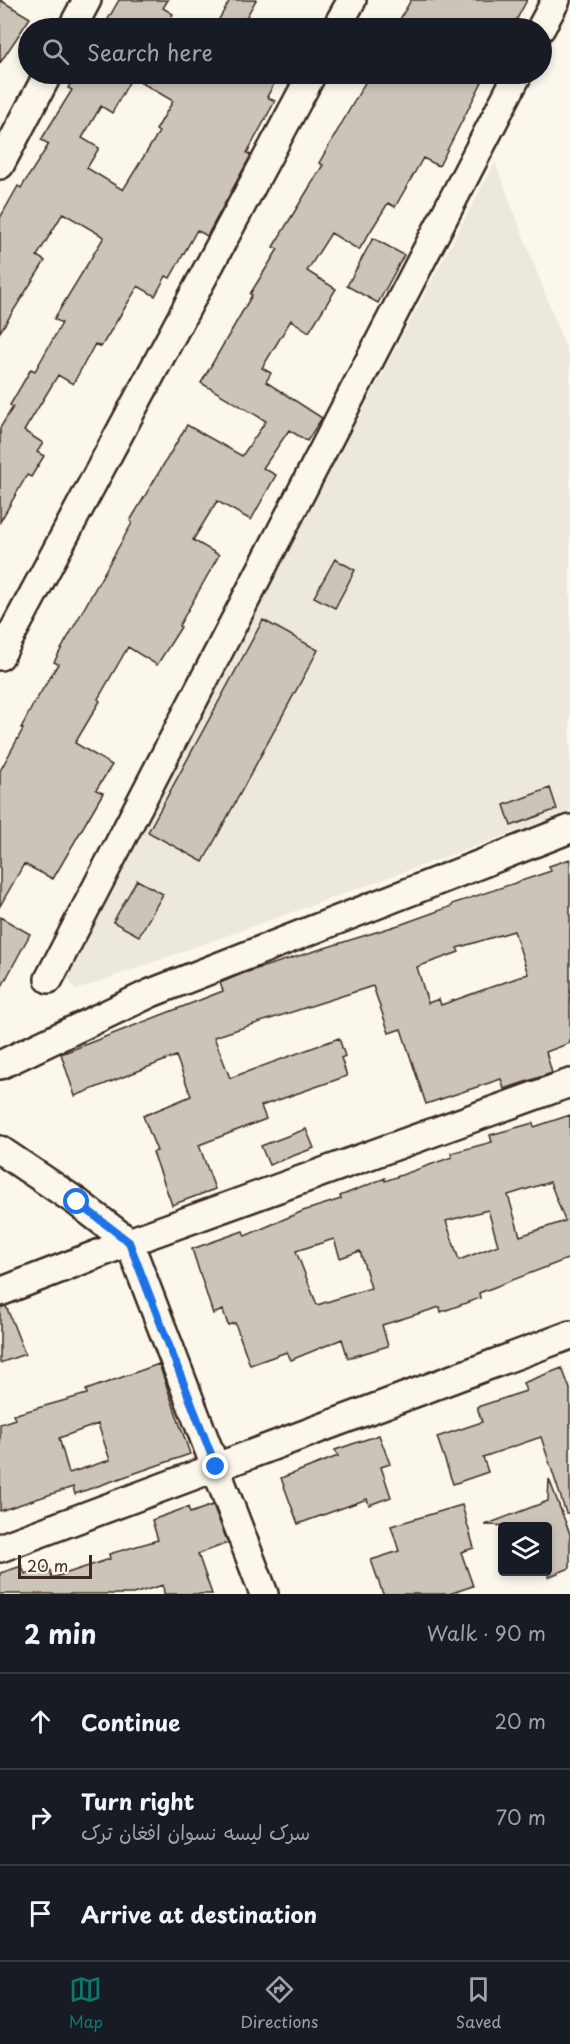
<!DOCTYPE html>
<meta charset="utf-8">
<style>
body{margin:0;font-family:"Playpen Sans","Playpen Sans Arabic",sans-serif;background:#20242c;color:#f1f3f6}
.controls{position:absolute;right:18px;bottom:18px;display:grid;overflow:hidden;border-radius:6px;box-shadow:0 3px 9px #0003}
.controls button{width:54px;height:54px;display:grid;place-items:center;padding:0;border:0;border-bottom:2px solid #363941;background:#171b24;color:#f1f3f6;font:30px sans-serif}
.scale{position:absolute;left:18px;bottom:15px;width:74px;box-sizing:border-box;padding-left:6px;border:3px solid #3b2a1e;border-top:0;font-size:16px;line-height:21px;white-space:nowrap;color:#3b2a1e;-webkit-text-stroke:4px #fbf7ec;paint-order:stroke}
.stop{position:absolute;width:18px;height:18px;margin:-14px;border:4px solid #1a73e8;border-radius:50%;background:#fff}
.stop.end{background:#1a73e8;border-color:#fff;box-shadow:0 2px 6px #0008}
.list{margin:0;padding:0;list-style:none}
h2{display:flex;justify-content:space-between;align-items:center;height:78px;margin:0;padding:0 24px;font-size:26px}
h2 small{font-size:20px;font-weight:400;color:#9ea1a6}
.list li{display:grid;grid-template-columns:39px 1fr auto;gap:18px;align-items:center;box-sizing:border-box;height:96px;padding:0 24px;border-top:2px solid #363941}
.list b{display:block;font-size:22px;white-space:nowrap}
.list p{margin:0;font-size:20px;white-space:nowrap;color:#9ea1a6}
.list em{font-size:20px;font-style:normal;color:#9ea1a6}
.icon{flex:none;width:33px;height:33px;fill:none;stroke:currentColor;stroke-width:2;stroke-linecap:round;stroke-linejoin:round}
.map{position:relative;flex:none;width:570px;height:1594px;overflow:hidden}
.search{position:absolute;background:#171b24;box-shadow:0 3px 9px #0003;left:18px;right:18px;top:18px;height:66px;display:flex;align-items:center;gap:15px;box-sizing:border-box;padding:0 21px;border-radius:33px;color:#9ea1a6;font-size:22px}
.sheet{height:366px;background:#171b24}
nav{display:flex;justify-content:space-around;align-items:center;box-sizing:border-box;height:84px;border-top:2px solid #363941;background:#171b24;font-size:16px;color:#9ea1a6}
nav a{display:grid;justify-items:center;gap:3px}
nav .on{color:#0f766e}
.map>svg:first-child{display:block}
</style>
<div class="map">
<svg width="570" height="1594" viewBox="0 0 570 1594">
<rect width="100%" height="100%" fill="#fbf7ec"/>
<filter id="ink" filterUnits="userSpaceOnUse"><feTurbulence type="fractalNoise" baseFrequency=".0167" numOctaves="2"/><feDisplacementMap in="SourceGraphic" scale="12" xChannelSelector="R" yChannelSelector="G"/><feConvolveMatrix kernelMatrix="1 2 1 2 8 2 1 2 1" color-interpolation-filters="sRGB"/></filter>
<g filter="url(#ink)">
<!-- built -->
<path fill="#ede8dd" d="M495,162l75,197v453l-494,178 -13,-18z"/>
<!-- building -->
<path fill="#ccc4b9" stroke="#3b2a1e" stroke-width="1.5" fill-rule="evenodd" d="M0,0l30,18 -30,45z
M119,0h49l-5,8 10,6 -8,14h-62z
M230,0h26l-16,28h-26z
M411,0h116l-15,28h-117z
M76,74h203l-12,23 8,4 -28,52 4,2 -44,81 -10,-6 -27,48 -4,-2 -11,20 -17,-10 -37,61 -6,-3 -22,40 -15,-9 -34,56 19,12 -6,9 7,4 -13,21 -4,-2 -27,47v-94l13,-21 -3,-2 21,-36 4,2 27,-48 -8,-4 50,-82 -41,-24 -26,43 8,5 -45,71v-114l18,-32 3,2 28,-44 -8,-4 31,-50 -4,-2zM132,77l41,24 -17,29 3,2 -36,58 -36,-22 12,-20 -17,-10 19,-32 11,7z
M370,74h113l-4,7 3,1 -43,84 -16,-8 -28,49 -7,-4 -29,47 -28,-17 -24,38 29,18 -27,43 -18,-12 -29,48 9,5 -5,9 56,36 -15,23 -18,-11 -26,38 13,7 -25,45 -34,-19 -24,39 26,15 -40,71 2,1 -24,38 -29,-18 -30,52 2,2 -25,42 37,22 -16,25 7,3 -50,86 -29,-15 -24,42v-135l23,-42 -2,-1 12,-23 25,-41 -4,-2 78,-139 -2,-2 57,-96 55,31 24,-35 -65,-38 51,-88 -2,-1 28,-45 -5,-2 50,-82 -4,-2z
M373,238l31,17 -26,48 -31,-17z
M335,559l20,11 -20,38 -21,-11z
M263,620l55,30 -115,212 -55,-30z
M550,788l7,21 -46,17 -7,-21z
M570,859v184l-24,9 6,21 -48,16 -3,-10 -75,25 -25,-75 -12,4 -16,-47 -159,51 16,41 109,-40 6,18 -4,2 6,18 -86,30 5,13 -67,26 16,44 -43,16 -19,-53 4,-1 -14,-35 48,-20 -15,-40 -101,40 -14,-42 162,-63 -3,-8 24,-10 158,-49 50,-18v-2l99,-33 -2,-5zM514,931l14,43 -87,31 -2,-6 -11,4 -11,-36 42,-15 -2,-4z
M137,880l26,14 -24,42 -26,-14z
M0,917l30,17 -30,56z
M570,1115v143l-91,35 1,5 -39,14 -1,-5 -58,18 6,21 -40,12 -6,-19 -51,21 -4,-8 -37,13 -15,-42 -7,2 -5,-15 -10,4 -21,-65 51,-18 2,5 58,-25 38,-12 -1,-3 45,-18v3l67,-24 -1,-4 41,-11 -2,-7 43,-12 1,4zM550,1182l15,39 -45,15 -12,-41zM488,1210l10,35 -39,15 -13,-39zM334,1239l6,19 20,-7 11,37 -54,17 -21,-54z
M306,1129l8,19 -45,17 -8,-19z
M6,1306l19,48 -25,9v-56z
M159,1364l31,90 -115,40 -2,-7 -73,24v-87l15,-5 -2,-4 74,-21 -1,-4zM98,1424l12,36 -41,13 -10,-35z
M562,1368l8,21v124h-4l-25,-76 -58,20 5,15 -35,12 -16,-47 45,-15 -5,-15 49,-16 -3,-8z
M379,1435l11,29 -9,3 10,30 -22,8 -2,-6 -69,25 -17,-46 57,-22 -3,-6z
M549,1479l21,55v34l-22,9v-50l-63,-2 63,-24z
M213,1505l15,38 -30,11 14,40h-48l-1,-9 -30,9h-133v-21l22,-7 3,8 24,-8 3,12 58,-19 -1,-5 49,-14 -6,-20 36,-13 2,6z
M462,1505l12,43 -13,4 12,34 -24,8h-66l-12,-34 28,-9 -8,-25z"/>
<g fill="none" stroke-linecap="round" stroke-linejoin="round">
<!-- minor casing -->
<g stroke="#3b2a1e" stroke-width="32">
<path id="minor" d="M72,28l15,-28
M336,28l16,-28
M541,28l15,-28
M0,165l48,-91
M0,656l312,-582
M49,979l469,-905
M0,1065l151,-72 419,-164
M0,1150l77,52 52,40 135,352
M0,1292l129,-50 441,-159
M0,1548l570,-213"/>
</g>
<!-- minor -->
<use href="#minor" stroke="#fbf7ec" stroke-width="27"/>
</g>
</g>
<g fill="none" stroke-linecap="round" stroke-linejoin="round" filter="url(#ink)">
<!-- route -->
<path stroke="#1a73e8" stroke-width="8" d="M77,1202l52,40 87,225"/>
</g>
</svg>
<div class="controls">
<button><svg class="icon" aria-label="layers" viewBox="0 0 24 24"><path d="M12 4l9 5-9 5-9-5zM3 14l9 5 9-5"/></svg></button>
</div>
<div class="scale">20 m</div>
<div class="stop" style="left:77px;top:1202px"></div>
<div class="stop end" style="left:216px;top:1467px"></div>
<div class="search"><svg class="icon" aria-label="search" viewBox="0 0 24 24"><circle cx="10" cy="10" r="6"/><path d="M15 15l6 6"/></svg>Search here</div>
</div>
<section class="sheet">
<h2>2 min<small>Walk · 90 m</small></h2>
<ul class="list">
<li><svg class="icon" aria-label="ahead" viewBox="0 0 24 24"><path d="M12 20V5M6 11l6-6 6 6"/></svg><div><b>Continue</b></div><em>20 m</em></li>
<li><svg class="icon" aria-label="right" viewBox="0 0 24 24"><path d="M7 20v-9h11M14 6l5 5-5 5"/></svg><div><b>Turn right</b><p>سرک لیسه نسوان افغان‌ ترک</p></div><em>70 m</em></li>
<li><svg class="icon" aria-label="arrive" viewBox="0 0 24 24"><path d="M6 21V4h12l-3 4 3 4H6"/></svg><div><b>Arrive at destination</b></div></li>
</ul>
</section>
<nav>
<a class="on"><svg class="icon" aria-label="map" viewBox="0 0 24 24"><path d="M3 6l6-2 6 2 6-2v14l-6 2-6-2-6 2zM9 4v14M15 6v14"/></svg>Map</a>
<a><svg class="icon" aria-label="directions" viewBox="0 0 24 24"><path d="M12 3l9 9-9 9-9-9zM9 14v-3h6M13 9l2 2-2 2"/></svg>Directions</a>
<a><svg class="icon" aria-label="saved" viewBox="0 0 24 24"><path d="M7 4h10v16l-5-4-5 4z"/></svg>Saved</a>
</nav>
